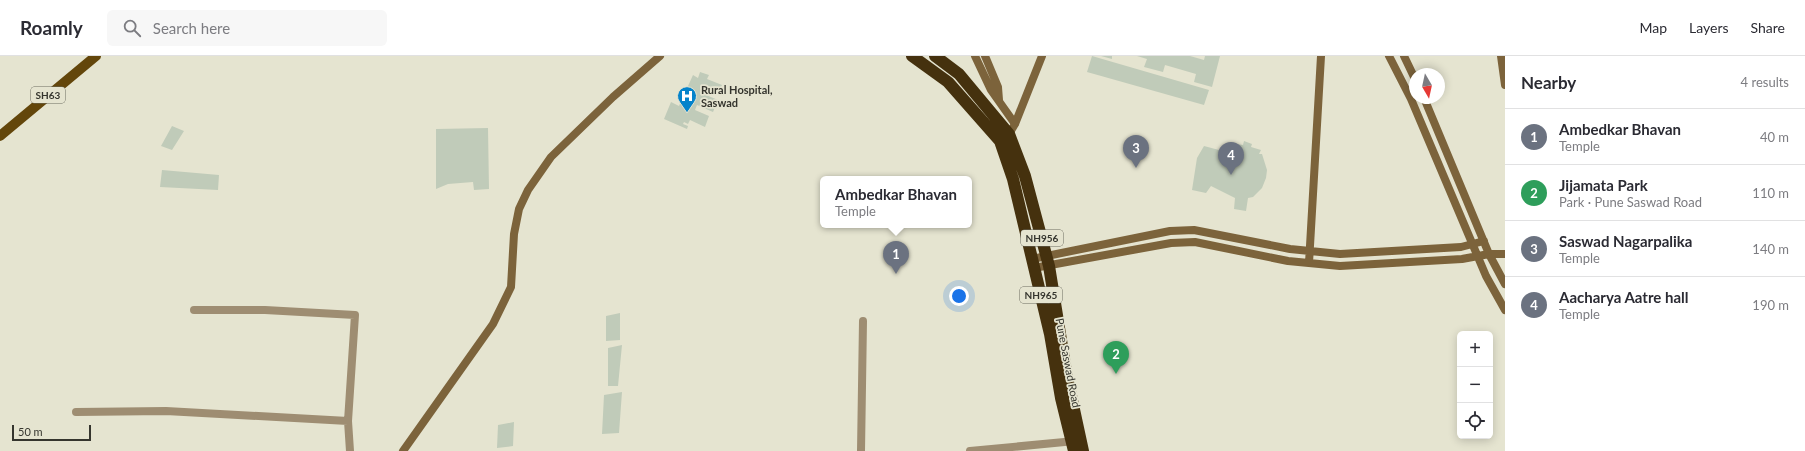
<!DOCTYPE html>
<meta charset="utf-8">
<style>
body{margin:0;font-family:Lato,sans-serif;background:#f7f7f7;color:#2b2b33}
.controls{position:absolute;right:12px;bottom:12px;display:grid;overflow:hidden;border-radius:6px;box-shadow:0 2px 10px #0003}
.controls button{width:36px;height:36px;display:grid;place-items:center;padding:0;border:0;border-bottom:1px solid #e1e1e2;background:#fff;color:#2b2b33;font:20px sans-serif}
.compass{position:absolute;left:1409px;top:12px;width:36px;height:36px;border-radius:50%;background:#fff;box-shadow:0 2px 10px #0003;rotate:171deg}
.scale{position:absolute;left:12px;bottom:10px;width:79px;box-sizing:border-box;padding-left:4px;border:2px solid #35352e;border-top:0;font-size:11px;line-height:14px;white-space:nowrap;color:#35352e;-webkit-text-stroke:3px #e5e4d0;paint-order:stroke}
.you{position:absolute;left:959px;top:240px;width:14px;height:14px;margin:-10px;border:3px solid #fff;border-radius:50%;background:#1a73e8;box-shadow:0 0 0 6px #1a73e833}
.badge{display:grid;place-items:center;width:26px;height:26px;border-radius:50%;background:#0483cb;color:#fff;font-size:13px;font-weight:700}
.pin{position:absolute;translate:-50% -33px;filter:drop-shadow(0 1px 2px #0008)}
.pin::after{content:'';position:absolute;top:21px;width:14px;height:12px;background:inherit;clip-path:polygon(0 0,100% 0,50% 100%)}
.popup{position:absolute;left:820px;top:120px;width:152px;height:52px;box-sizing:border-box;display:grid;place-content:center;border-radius:6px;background:#fff;filter:drop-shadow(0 1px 3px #0005);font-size:13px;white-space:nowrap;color:#7c7c81}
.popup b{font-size:15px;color:#2b2b33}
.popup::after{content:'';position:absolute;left:50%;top:100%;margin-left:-8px;border:8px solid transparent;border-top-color:#fff}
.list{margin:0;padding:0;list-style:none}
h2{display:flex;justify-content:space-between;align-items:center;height:52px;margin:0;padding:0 16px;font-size:17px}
h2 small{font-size:13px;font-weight:400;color:#7c7c81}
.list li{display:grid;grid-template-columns:26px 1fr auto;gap:12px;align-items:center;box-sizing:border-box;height:56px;padding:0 16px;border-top:1px solid #e1e1e2}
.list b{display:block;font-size:15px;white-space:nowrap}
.list p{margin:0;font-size:13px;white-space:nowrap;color:#7c7c81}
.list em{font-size:13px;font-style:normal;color:#7c7c81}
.icon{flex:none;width:22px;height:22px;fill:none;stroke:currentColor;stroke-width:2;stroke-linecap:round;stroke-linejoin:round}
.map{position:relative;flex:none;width:1505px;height:395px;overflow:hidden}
header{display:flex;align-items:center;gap:24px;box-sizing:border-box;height:56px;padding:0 20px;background:#fff;border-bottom:1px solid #e1e1e2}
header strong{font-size:19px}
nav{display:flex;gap:22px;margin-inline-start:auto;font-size:14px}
.search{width:280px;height:36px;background:#f7f7f7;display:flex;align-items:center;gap:10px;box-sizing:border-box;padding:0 14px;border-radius:6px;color:#7c7c81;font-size:15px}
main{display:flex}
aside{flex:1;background:#fff}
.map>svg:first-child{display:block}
</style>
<header>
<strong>Roamly</strong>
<div class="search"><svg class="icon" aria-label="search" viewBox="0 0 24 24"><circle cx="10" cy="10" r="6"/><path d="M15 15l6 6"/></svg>Search here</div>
<nav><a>Map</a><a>Layers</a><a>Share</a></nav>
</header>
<main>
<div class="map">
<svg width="1505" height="395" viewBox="0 0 1505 395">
<rect width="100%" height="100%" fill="#e5e4d0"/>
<!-- building -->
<path fill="#c0cbb9" d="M1092,0l117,34 -5,15 -117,-33z
M1101,0h11v3z
M1137,0h53l14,4 1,-4h15l-8,31 -18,-5 2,-8 -31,-9 -2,7 -19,-5 3,-8z
M700,16l9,3 -2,4 15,6 -5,10 -14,-6 -2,5 2,1 1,-4 3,2 -1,2 12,5 -5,12 -16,-7 -2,5 14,6 -4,11 -15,-7 -2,4 -4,-2 -1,2 5,2 -1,3 -23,-10 7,-17 8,4 14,-31 5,3z
M172,70l12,5 -12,19 -11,-4z
M488,72l1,61 -15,1 -1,-8 -25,2 -12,5v-60z
M1244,85l8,3 -1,3 10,3 -2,4h3l5,16 -1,8 -4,10 -9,9 -5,1 -2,13 -12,-2 1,-11 -24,-12 -5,7 -14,-3 5,-32 7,-12 15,4 14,2 3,-8 7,1z
M162,114l57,5 -1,15 -58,-3z
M620,257v27l-14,1v-25z
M622,289l-4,41h-10v-38z
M622,336l-3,41 -17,1 2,-39z
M514,366l-1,24 -16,2 1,-23z"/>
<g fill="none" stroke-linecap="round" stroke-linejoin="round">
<!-- street -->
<path stroke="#9e8d72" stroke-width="8" d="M194,254h71l90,5 -7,106 2,30
M76,356l90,-1 182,10
M861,395l2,-130
M970,395l105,-10"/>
<!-- secondary -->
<path stroke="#7c633b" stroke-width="8" d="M975,0l16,34 24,34
M985,0l13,31 1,13
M1389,0l22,43 75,177 19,34
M1404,0l11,23
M1501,0l4,29
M1424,42l65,156 16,30
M1005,80l4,-2 6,-10 27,-68
M1032,203l138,-28 24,-1 96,19 50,5 121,-7 23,-6
M1309,207l12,-207
M1034,212l137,-25 24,-1 93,19 52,5 122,-7 27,-5h16
M403,395l90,-127 18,-37 3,-53 5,-25 9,-19 23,-33 62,-60 47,-41"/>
<!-- primary -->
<path stroke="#63460b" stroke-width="10" d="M0,80l96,-80"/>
<!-- highway -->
<path stroke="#45310e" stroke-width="12" d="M912,0l36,26 52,59 13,38 37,155 11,64 13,53
M935,0l24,18 50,60 16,42 24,90 18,111 16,74"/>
</g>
<!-- icons -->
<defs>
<g id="hospital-pin" transform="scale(1)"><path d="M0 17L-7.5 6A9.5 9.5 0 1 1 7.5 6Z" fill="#0483cb" stroke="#e5e4d0"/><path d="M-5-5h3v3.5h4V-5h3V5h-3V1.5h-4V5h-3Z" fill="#fff"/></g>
</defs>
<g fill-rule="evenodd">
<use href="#hospital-pin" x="687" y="40"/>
</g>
<g text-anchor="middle" stroke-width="3.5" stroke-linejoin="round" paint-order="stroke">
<!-- shield labels -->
<g fill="#e5e4d0" stroke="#6a6a5f" stroke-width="1">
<rect x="31" y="31" width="34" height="16" rx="3"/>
<rect x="1021" y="174" width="42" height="16" rx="3"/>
<rect x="1020" y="231" width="42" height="16" rx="3"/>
</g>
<g font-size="10" font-weight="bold" fill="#35352e">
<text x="48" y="43">SH63</text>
<text x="1042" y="186">NH956</text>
<text x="1041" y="243">NH965</text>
</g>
<!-- poi labels -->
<g font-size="11" font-weight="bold" fill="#35352e" stroke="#e5e4d0" text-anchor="start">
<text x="701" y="38">Rural Hospital,<tspan x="701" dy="13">Saswad</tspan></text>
</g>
<!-- street labels -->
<g font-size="11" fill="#35352e" stroke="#e5e4d0">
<text transform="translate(1068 307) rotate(79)" y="4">Pune Saswad Road</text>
</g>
</g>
</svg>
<div class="controls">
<button>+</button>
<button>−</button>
<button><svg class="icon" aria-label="locate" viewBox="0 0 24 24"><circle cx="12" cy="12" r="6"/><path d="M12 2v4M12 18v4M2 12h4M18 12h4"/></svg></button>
</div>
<svg class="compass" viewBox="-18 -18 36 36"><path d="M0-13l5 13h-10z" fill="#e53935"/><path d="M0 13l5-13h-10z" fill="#7c7c81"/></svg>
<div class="scale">50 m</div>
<div class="you"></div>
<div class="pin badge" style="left:896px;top:218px;background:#6b7280">1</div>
<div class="popup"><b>Ambedkar Bhavan</b>Temple</div>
<div class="pin badge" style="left:1116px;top:318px;background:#2e9e5b">2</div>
<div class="pin badge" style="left:1136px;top:112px;background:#6b7280">3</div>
<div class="pin badge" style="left:1231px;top:119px;background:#6b7280">4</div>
</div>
<aside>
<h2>Nearby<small>4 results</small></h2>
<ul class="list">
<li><span class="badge" style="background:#6b7280">1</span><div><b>Ambedkar Bhavan</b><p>Temple</p></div><em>40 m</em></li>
<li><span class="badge" style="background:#2e9e5b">2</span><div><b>Jijamata Park</b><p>Park · Pune Saswad Road</p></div><em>110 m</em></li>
<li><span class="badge" style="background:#6b7280">3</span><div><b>Saswad Nagarpalika</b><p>Temple</p></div><em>140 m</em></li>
<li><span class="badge" style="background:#6b7280">4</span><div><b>Aacharya Aatre hall</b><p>Temple</p></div><em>190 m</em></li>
</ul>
</aside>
</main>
